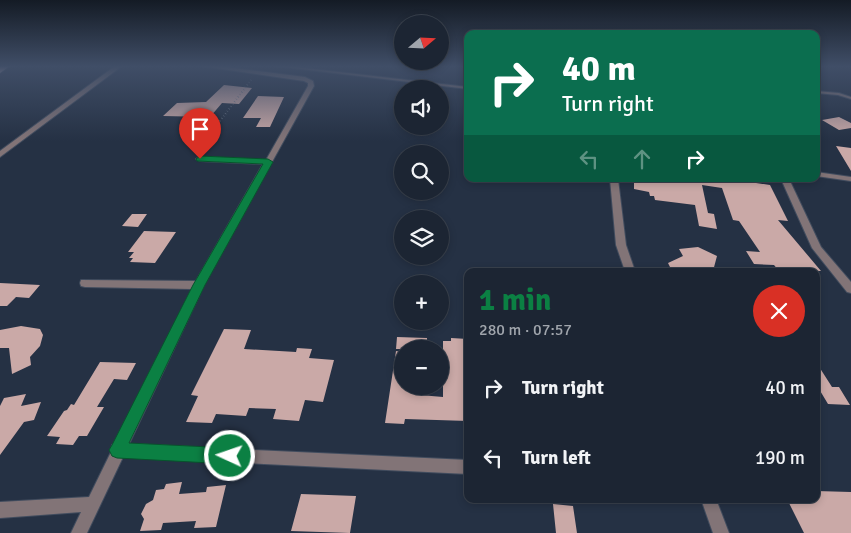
<!DOCTYPE html>
<html lang="en">
<head>
<meta charset="utf-8">
<style>
  :root { --surface:#1c2533; --page:#252d3b; --text:#f1f3f6; --muted:#a0a5ac; --line:#3a424e; --accent:#0b8043 }
  body { margin:0; font-family:Signika,sans-serif; background:var(--page); color:var(--text); height:100vh; display:flex; flex-direction:column; font-size:19px; white-space:nowrap }
  * { box-sizing:border-box; margin:0 }
  p { font-size:16px; color:var(--muted) }
  .icon { flex:none; width:28px; height:28px; fill:none; stroke:currentColor; stroke-width:2; stroke-linecap:round; stroke-linejoin:round }
  .map { position:relative; flex:1; overflow:hidden }
  .side { position:absolute; left:464px; top:268px; width:356px; height:235px; display:flex; flex-direction:column; background:var(--surface); border-radius:10px; box-shadow:0 2px 8px #0003,0 0 0 1px var(--line) }
  .side>* { flex:none }
  .hud { position:absolute; left:464px; top:30px; width:356px; height:152px; border-radius:10px; box-shadow:0 2px 8px #0003,0 0 0 1px var(--line); background:#0b6e4f; color:#fff; overflow:hidden }
  .needle { width:32px; rotate:71deg }
  .buttons { position:absolute; left:394px; top:15px; display:grid; gap:10px }
  .buttons a { display:grid; place-items:center; width:55px; height:55px; border-radius:50%; background:var(--surface); box-shadow:0 2px 8px #0003,0 0 0 1px var(--line); font-size:25px }
  .pin { position:absolute; display:grid; place-items:center; width:42px; height:42px; color:#fff; margin:-51px -21px; border-radius:50% 50% 50% 0; rotate:-45deg; box-shadow:0 0 5px #0007 }
  .pin .icon { rotate:45deg }
  .me { position:absolute; width:55px; margin:-28px; rotate:273deg; stroke-linejoin:round; filter:drop-shadow(0 0 4px #0008) }
  .turn { display:flex; align-items:center; gap:18px; height:105px; padding:0 15px; font-size:22px }
  .turn .icon { width:65px; height:65px; stroke-width:2.5 }
  .turn b { display:block; font-size:35px; line-height:42px }
  .lanes { display:flex; align-items:center; height:48px; padding:0 15px; background:#0003; justify-content:center; gap:25px; direction:ltr }
  .lanes .off { opacity:.35 }
  .round { display:grid; place-items:center; flex:none; width:52px; height:52px; border-radius:26px; background:var(--page) }
  .summary { display:flex; align-items:center; justify-content:space-between; height:85px; padding:0 15px }
  h1 { font-size:30px; font-weight:700; line-height:38px; color:var(--accent) }
  ul { padding:0; list-style:none }
  li { display:flex; align-items:center; gap:15px; height:70px; padding:0 15px }
  li div { flex:1 }
  li b { display:block; font-size:19px }
  li em { font-style:normal }
  .map>svg:first-child { display:block }
  .building { fill:#caa9a7 }
  .lines { fill:none; stroke-linecap:round; stroke-linejoin:round }
  .lane-casing { stroke:#414c5e; stroke-width:2 }
  .street-casing { stroke:#414c5e; stroke-width:2 }
  .highway-casing { stroke:#414c5e; stroke-width:2 }
  .path { stroke:#707a8a; stroke-width:2; stroke-dasharray:0.5 2.5; stroke-linecap:butt }
  .lane { fill:#827477; fill-rule:evenodd }
  .street { fill:#827477; fill-rule:evenodd }
  .highway { fill:#f3d3da; fill-rule:evenodd }
  .route { fill:#0b8043; stroke:#07532c }
</style>
</head>
<body>
<div class="map">
<svg width="851" height="533" viewBox="0 0 851 533">
  <rect width="100%" height="100%" fill="#253144"/>
  <path class="building" d="M224,85L252,88L239,104L222,103L210,117L163,116L177,103L206,102Z
    M258,96L284,97L270,127H256L261,118H243Z
    M839,117L851,123V128L839,130L822,120Z
    M836,146L851,148V171Z
    M634,179H755L756,183L770,185L788,221L778,220L821,271H779L774,265L754,264L746,251L760,252L739,221L733,220L722,188L702,185L708,213L714,214L717,229L699,226L695,205L655,200L654,196H650L649,192L634,189Z
    M132,214H147L138,227L122,226Z
    M144,231L176,232L155,263L130,262L133,258H129L134,252H128Z
    M698,247L717,256L713,271H672L668,263L683,256L679,249Z
    M0,283L40,285L29,298L16,297L7,306H0Z
    M21,326L40,329L43,335L40,346L30,357L31,365L12,374L9,348H0V330Z
    M224,329L251,330L244,349L296,352L297,348L312,349L309,358L334,360L323,402L305,400L299,421L273,419L276,409L249,408L246,416L216,414L212,423L186,422L198,396L191,395Z
    M397,337L427,338V349H396Z
    M451,338L468,339V421L405,419L404,424L385,423L396,351L402,352V386H421L420,395L443,397V341H451Z
    M100,362L136,363L127,380L114,379L97,407H104L87,436H79L73,445L56,444L60,437L47,436L64,411L67,410L71,404L74,405Z
    M816,362L832,387H839L850,405L828,404L816,384Z
    M26,394L21,406L41,402L34,420L24,422L0,455V406L4,398Z
    M182,482L179,494L206,492L207,487L226,485L216,527L194,528L196,521L163,523L161,530L140,531L144,519L141,514L146,504L153,500L156,490L164,489L166,484Z
    M816,491L851,492V533H804L787,499H816Z
    M301,494L356,496L350,533L291,531Z
    M553,504L573,506L577,533H556Z"/>
  <g class="lines">
    <g class="lane-casing">
      <path id="lane" d="M275,66H288L468,87V89Z
        M816,91L839,93L851,97V99L838,95L816,93Z"/>
    </g>
    <g class="street-casing">
      <path id="street" d="M115,66H122L0,157V151Z
        M201,66H218L305,77L313,81L314,86L204,285L129,444L468,460V474L123,457L87,533H71L81,512L0,518V502L89,497L111,452L112,445L115,444L192,289L85,287L81,286L80,283L81,280L196,281L263,164L200,161L196,159L200,157L266,160L308,86V83L304,81Z
        M816,172L851,177V181L816,176Z
        M610,179H618L626,245L635,271H625L616,245Z
        M781,179H789L821,247L851,282V293L847,292L812,248Z
        M701,499H716L729,533H713Z"/>
    </g>
    <g class="highway-casing">
      <path id="highway" d="M0,66H10L0,73Z"/>
    </g>
    <path class="path" d="M220,121L251,80"/>
    <use href="#lane" class="lane"/>
    <use href="#street" class="street"/>
    <use href="#highway" class="highway"/>
  </g>
  <linearGradient id="sky" x2="0" y2="1"><stop stop-color="#141b25"/><stop offset="0.47" stop-color="#404e67"/><stop offset="1" stop-color="#404e67" stop-opacity="0"/></linearGradient>
  <rect width="851" height="141" fill="url(#sky)"/>
  <path class="route" d="M200,156L268,159L273,162L205,285L129,443L230,448L235,450L238,456L235,461L230,464L117,458L112,456L109,450L112,445L193,285L263,164L197,161L196,159Z"/>
</svg>
<div class="buttons">
<a><svg class="needle" viewBox="-14 -14 28 28"><path d="M0-13l5 13h-10z" fill="#e53935"/><path d="M0 13l5-13h-10z" fill="#a0a5ac"/></svg></a>
<a><svg class="icon" aria-label="sound" viewBox="0 0 24 24"><path d="M4 9h4l5-4v14l-5-4H4zM17 9q2 3 0 6"/></svg></a>
<a><svg class="icon" aria-label="search" viewBox="0 0 24 24"><circle cx="10" cy="10" r="6"/><path d="M15 15l6 6"/></svg></a>
<a><svg class="icon" aria-label="layers" viewBox="0 0 24 24"><path d="M12 4l9 5-9 5-9-5zM3 14l9 5 9-5"/></svg></a>
<a>+</a>
<a>−</a>
</div>
<div class="pin" style="left:200px;top:159px;background:#d93025"><svg class="icon" aria-label="arrive" viewBox="0 0 24 24"><path d="M6 21V4h12l-3 4 3 4H6"/></svg></div>
<svg class="me" style="left:230px;top:456px" viewBox="-20 -20 40 40"><circle r="17" fill="#0b8043" stroke="#fff" stroke-width="3"/><path d="M0-11L8 9 0 5-8 9z" fill="#fff"/></svg>
<div class="hud">
<div class="turn"><svg class="icon" aria-label="right" viewBox="0 0 24 24"><path d="M7 20v-9h11M14 6l5 5-5 5"/></svg><div><b>40 m</b>Turn right</div></div>
<div class="lanes"><svg class="icon off" aria-label="left" viewBox="0 0 24 24"><path d="M17 20v-9H6M10 6l-5 5 5 5"/></svg><svg class="icon off" aria-label="ahead" viewBox="0 0 24 24"><path d="M12 20V5M6 11l6-6 6 6"/></svg><svg class="icon" aria-label="right" viewBox="0 0 24 24"><path d="M7 20v-9h11M14 6l5 5-5 5"/></svg></div>
</div>
<section class="side">
<div class="summary"><div><h1>1 min</h1><p>280 m · 07:57</p></div><a class="round" style="background:#d93025;color:#fff"><svg class="icon" aria-label="close" viewBox="0 0 24 24"><path d="M6 6l12 12M18 6L6 18"/></svg></a></div>
<ul>
<li><svg class="icon" aria-label="right" viewBox="0 0 24 24"><path d="M7 20v-9h11M14 6l5 5-5 5"/></svg><div><b>Turn right</b></div><em>40 m</em></li>
<li><svg class="icon" aria-label="left" viewBox="0 0 24 24"><path d="M17 20v-9H6M10 6l-5 5 5 5"/></svg><div><b>Turn left</b></div><em>190 m</em></li>
</ul>
</section>
</div>
</body>
</html>
